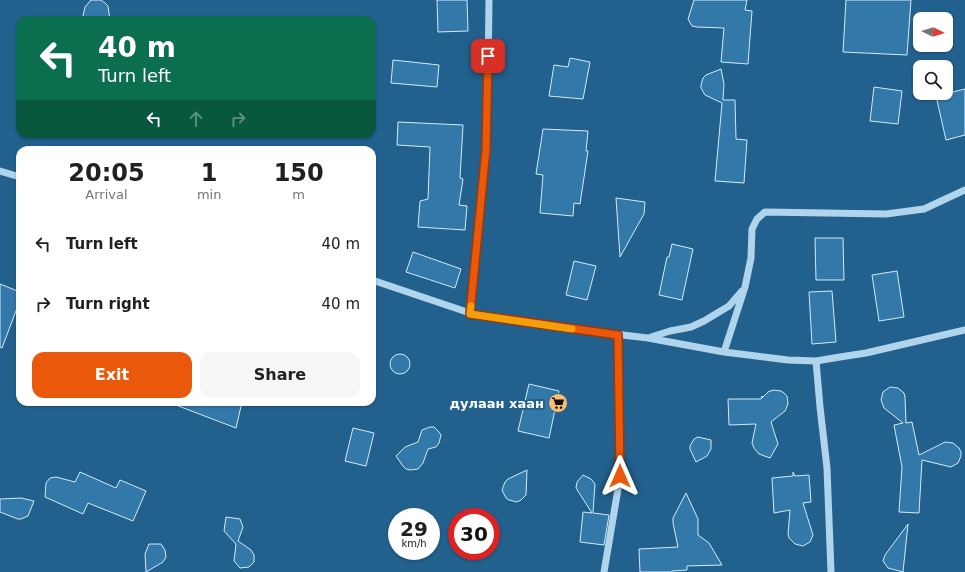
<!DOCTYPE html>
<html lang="en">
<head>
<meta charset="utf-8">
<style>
  :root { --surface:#fff; --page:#f6f6f6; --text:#202124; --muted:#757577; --accent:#ea580c }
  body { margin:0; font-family:"DejaVu Sans",sans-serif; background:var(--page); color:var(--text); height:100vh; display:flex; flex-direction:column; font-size:15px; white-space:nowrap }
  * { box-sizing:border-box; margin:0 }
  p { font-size:13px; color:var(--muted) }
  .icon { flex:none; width:22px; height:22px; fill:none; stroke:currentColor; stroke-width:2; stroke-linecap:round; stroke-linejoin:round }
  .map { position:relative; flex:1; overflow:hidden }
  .sheet { position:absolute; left:16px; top:146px; width:360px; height:260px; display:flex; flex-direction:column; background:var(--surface); border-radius:12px; box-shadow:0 1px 3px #0004 }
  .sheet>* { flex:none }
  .banner { position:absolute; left:16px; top:16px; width:360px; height:122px; border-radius:12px; box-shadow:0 1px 3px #0004; background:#0b6e4f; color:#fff; overflow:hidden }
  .needle { width:26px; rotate:95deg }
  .tools { position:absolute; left:913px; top:12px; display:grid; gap:8px }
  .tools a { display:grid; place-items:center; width:40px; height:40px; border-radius:8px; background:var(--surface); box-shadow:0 1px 3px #0004; font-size:20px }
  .speed { position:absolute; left:388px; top:508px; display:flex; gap:8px; font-size:20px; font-weight:700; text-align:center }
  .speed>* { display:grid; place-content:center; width:52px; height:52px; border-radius:50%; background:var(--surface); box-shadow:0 1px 3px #0004; line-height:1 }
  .speed small { font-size:10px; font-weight:400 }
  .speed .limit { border:6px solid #d22; background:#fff; color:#111 }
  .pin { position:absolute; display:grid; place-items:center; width:34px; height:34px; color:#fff; margin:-17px; border-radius:8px; box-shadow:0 2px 6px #0006 }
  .me { position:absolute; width:44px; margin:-22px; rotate:0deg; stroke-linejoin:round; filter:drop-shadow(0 0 3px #0008) }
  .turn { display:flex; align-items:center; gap:14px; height:84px; padding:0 16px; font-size:18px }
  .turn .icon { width:52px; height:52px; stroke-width:2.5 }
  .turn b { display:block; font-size:28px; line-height:34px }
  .lanes { display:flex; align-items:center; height:38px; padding:0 16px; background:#0003; justify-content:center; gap:20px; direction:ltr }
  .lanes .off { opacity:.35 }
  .eta { display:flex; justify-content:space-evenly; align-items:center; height:68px; text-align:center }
  .eta b { font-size:24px; font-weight:800; line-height:28px }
  .primary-button { display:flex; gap:8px; margin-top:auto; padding:8px 16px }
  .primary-button a { flex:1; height:46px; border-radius:12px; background:var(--accent); color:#fff; font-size:16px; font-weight:800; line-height:46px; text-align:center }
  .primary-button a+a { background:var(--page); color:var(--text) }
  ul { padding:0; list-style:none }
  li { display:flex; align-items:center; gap:12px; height:60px; padding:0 16px }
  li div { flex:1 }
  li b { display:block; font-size:15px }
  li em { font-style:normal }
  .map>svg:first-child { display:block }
  .building { fill:#3279aa; stroke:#d5eaf9 }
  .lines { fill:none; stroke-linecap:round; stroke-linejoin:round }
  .minor { stroke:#b0d4ec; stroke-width:7 }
  .route-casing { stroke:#983908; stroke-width:10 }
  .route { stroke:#ea580c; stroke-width:7 }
  .slow { stroke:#f59e0b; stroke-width:7 }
  .labels { text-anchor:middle; stroke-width:4; stroke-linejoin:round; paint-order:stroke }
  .poi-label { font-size:13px; font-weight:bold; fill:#fff; stroke:#22608d; text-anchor:end }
</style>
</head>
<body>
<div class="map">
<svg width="965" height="572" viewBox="0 0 965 572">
  <rect width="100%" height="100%" fill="#22608d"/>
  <path class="building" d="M91,0H101L105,3L108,6L110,20H82L85,7Z
    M437,0H467L468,31L438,32Z
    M694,0H747L745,10L752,11L748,64L721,62L724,28L697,27L692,26L688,19Z
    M846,0H911L907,55L843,52Z
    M570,58L590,62L583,99L549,96L554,65L568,67Z
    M393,60L439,65L437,87L391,83Z
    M721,69L724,84L723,100H735L736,139L747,140L744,183L715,181L722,103L705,95L701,88V85L703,78L706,75Z
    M874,87L902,91L898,124L870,121Z
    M965,89V135L946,140L936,96Z
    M398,122L463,125L460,178L463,179L459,205L467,206L465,230L418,227L420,201L428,199L430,147L397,145Z
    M543,129L588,131L586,151H588L580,204L574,203L573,216L540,213L543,175L536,174Z
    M616,198L645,202L644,214L620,257Z
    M815,238H843L844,280H816Z
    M672,244L693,249L682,300L659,295L667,257H669Z
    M413,252L461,269L455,288L406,272Z
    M574,261L596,266L587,300L566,295Z
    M897,271L904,317L879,321L872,275Z
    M0,284L20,292V300L2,348L0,347Z
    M832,291L836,342L812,344L809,292Z
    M390 364a10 10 0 1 1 20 0a10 10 0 1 1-20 0Z
    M529,384L559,391L549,438L518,431Z
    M890,387L898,388L904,393L905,397L906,423L912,422L919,455L945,442L953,443L959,448L961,452V456L958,463L951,467L922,460L919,513L899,512L902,467L894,425L903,423L884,408L881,400L883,392Z
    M773,390L781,391L784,393L787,396L788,404L785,411L771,422L778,444L770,458L759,454L754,448L752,443L756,424L729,425L728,399H761L762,396V398L768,392Z
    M173,402H242L236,428L173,404Z
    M430,427H434L439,432L441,435L439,443L436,447L428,449L423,463L418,469L410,470L406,469L403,466L396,456L405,447L418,442L422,430Z
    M353,428L374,433L366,466L345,461Z
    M698,437L711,440V449L707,456L696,462L690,449V446L694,439Z
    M527,470L526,495L521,500L517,502L509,500L506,498L502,490L505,482L508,479Z
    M80,472L116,488L120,480L146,491L133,521L88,503L83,514L45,497L46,483L50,478L56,477L75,482Z
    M793,472L795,476L809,475L811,502L803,503L813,535L810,542L803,546L795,544L789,538L788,534L790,510L774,513L772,478L793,476Z
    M583,475L591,479L595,484L593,513L609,515L604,545L580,542L583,512L592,513L576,488L577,482Z
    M686,493L698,519V535L709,543L722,565L687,566V570L672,571V572H640L639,549L678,547L673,523V518Z
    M21,498L34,501L28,516L21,519H18L0,512V499Z
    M226,517L240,519L243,527L238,541L251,550L254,555V562L249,567L240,568L234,561L236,544L224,531Z
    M908,524L903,572L888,568L883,561L885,555Z
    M149,544H161L165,550L166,557L163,562L146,572L145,554Z"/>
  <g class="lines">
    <path class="minor" d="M0,171L20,177
      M372,280L470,313L580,330L648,338L724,352L788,360L816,361L840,357L866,353L965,330
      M470,313L487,149L489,0
      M651,337L670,331L691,327L704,321L729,306L742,291
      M724,352L745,287L751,258L752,229L757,219L765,212L886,214L924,209L965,190
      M816,361L820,407L827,468L831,572
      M604,572L620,477L618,335"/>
  </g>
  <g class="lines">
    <g class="route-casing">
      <path id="route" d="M488,56L486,149L470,314L618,335L620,476"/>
    </g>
    <use href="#route" class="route"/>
    <path class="slow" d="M471,306L470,314L572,329"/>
  </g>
  <defs>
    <g id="supermarket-disc" transform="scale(1)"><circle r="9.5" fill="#f8be72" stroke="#22608d"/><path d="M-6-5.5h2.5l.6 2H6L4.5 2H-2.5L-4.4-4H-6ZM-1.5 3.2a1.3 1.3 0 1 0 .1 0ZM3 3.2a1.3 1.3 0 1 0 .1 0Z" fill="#111"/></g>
  </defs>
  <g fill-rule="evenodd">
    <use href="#supermarket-disc" x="558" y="403"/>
  </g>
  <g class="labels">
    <g class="poi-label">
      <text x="544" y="408">дулаан хаан</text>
    </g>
  </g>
</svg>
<div class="tools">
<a><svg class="needle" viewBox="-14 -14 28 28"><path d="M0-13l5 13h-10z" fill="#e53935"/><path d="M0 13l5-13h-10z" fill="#757577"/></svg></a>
<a><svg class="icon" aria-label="search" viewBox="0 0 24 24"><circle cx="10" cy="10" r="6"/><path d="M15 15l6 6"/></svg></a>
</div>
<div class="speed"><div>29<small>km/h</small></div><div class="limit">30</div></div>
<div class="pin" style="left:488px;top:56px;background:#d93025"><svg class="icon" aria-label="arrive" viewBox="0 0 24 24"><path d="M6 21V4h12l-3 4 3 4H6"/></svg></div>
<svg class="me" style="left:620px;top:476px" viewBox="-20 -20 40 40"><path d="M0-17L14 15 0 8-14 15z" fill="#ea580c" stroke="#fff" stroke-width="4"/></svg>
<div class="banner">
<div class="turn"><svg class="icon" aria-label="left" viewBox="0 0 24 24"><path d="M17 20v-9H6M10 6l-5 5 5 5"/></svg><div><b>40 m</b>Turn left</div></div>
<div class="lanes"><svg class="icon" aria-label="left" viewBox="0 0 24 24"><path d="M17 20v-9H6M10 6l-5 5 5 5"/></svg><svg class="icon off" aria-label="ahead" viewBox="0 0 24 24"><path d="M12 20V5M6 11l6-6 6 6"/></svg><svg class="icon off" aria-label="right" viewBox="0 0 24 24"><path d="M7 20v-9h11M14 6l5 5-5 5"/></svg></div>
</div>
<section class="sheet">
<div class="eta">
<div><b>20:05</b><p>Arrival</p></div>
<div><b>1</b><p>min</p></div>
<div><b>150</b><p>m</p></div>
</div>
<ul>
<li><svg class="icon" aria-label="left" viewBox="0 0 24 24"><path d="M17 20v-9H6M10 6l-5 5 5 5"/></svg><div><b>Turn left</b></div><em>40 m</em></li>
<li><svg class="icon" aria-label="right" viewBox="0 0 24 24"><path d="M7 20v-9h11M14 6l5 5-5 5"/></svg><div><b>Turn right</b></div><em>40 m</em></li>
</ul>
<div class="primary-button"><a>Exit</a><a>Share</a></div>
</section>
</div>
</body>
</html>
